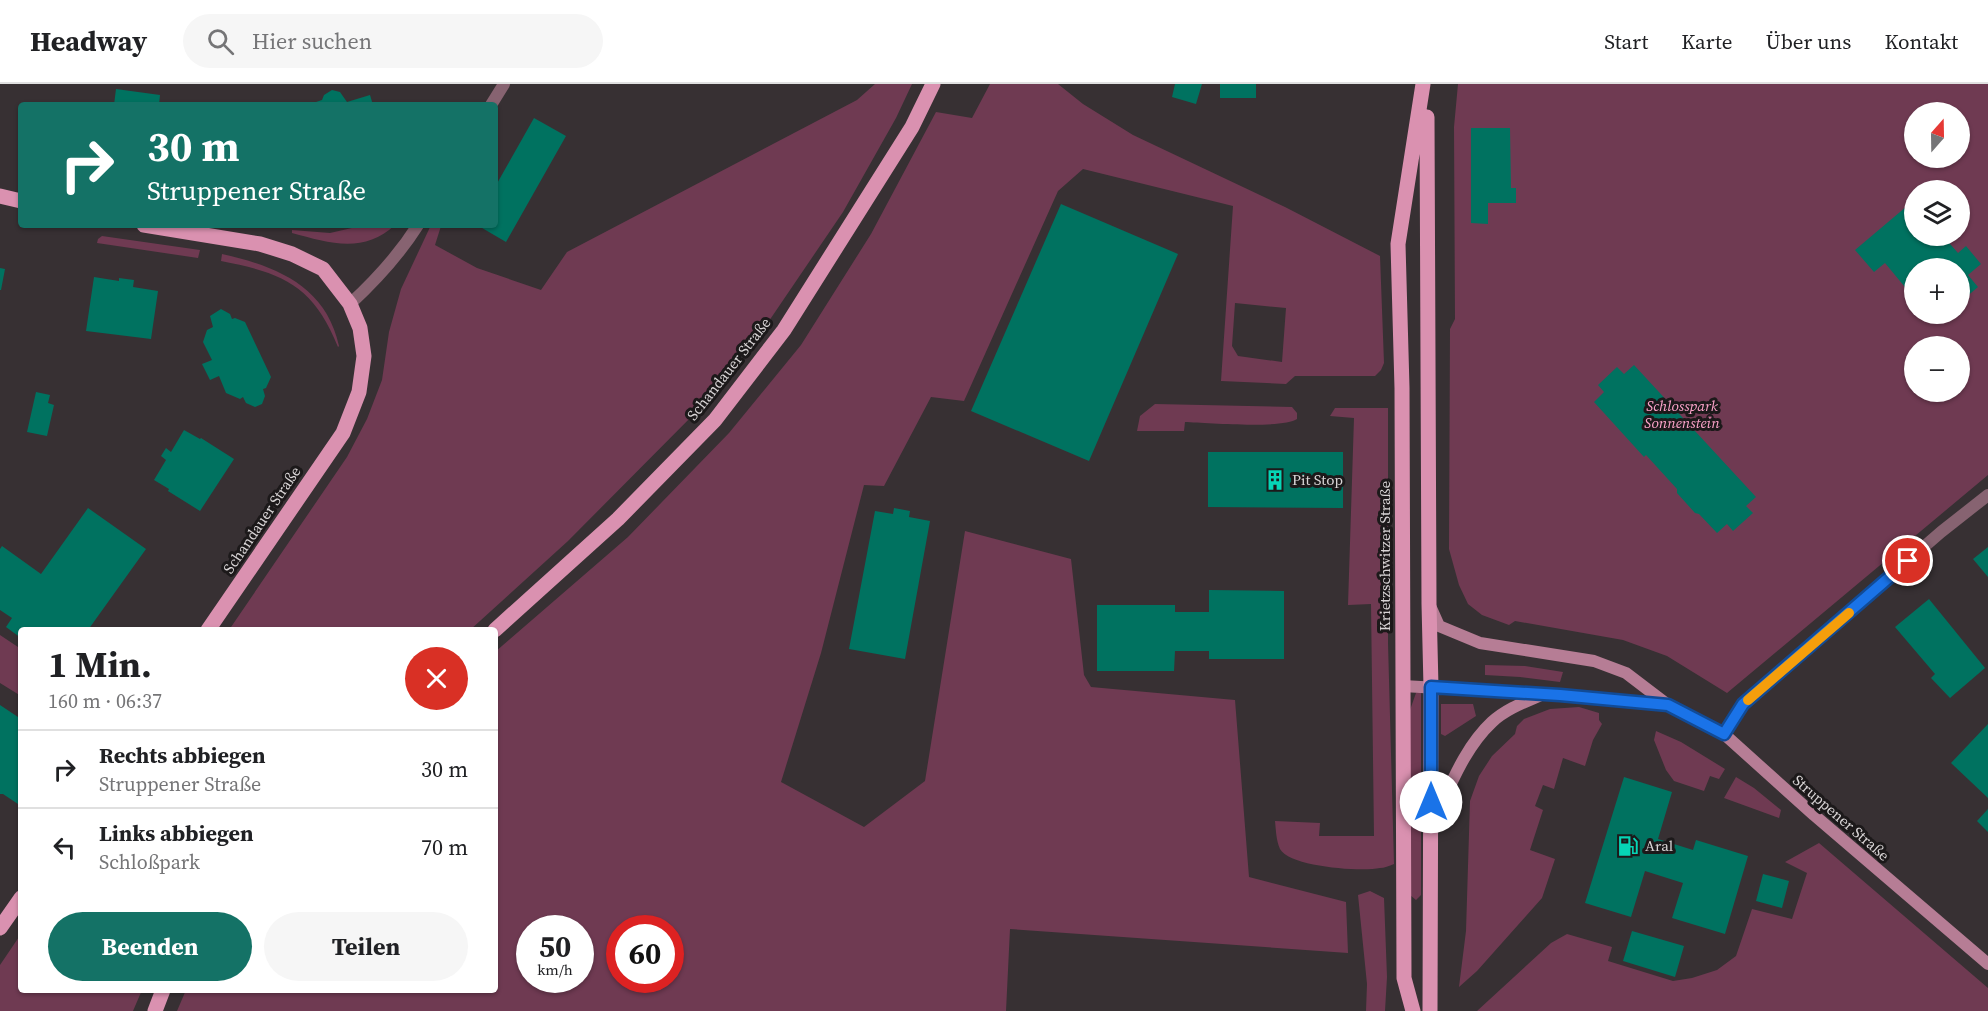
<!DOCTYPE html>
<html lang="de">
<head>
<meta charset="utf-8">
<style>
  :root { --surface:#fff; --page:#f6f6f6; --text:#202124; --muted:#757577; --line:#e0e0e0; --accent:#147266 }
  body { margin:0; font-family:"Source Serif 4",serif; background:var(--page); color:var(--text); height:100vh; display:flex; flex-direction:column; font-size:22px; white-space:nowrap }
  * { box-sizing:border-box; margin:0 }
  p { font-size:20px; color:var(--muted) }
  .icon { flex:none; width:33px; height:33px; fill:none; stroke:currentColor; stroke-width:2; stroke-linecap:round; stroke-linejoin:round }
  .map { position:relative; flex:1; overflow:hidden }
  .details { position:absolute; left:18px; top:543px; width:480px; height:366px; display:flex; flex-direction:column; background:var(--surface); border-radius:6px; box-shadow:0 2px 4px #0004 }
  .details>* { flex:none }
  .banner { position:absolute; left:18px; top:18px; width:480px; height:126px; border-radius:6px; box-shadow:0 2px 4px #0004; background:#147266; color:#fff; overflow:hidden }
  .needle { width:39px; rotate:20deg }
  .tools { position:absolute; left:1904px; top:18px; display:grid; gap:12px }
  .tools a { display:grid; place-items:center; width:66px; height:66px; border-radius:50%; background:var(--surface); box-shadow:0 2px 4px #0004; font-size:30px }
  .speed { position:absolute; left:516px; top:831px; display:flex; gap:12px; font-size:30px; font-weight:700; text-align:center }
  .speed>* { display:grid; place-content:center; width:78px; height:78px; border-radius:50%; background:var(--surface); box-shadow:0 2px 4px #0004; line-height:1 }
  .speed small { font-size:15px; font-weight:400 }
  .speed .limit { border:9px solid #d22; background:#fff; color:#111 }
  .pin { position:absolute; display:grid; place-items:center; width:51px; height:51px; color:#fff; margin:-26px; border:3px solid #fff; border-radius:50%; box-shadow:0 2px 6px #0007 }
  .me { position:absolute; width:66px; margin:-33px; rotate:0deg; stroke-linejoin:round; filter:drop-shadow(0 0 4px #0008) }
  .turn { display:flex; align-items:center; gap:21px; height:126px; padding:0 30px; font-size:27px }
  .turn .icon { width:78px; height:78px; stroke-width:2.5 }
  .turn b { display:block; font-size:42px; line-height:51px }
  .round { display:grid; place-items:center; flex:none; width:63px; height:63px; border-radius:32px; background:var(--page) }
  .overview { display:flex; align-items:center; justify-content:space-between; height:102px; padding:0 30px }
  h1 { font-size:36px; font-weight:700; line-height:45px }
  .action { display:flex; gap:12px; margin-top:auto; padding:12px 30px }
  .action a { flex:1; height:69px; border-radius:36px; background:var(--accent); color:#fff; font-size:24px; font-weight:700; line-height:69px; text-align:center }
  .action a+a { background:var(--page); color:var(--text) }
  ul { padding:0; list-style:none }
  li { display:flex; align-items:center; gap:18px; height:78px; padding:0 30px; border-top:2px solid var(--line) }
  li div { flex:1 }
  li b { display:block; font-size:22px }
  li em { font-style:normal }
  header { display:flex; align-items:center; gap:36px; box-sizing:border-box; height:84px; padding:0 30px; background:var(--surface); border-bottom:2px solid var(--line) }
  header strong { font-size:28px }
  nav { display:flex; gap:33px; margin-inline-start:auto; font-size:21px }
  .search { width:420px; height:54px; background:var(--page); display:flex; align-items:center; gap:15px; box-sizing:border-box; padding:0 21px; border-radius:33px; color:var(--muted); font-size:22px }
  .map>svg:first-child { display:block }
  .green { fill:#6f3a52; fill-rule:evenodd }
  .building { fill:#007260 }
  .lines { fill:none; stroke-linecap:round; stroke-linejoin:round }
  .street { stroke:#876371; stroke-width:12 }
  .secondary { stroke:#b67d95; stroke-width:12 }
  .primary { stroke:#da91b0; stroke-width:15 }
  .route-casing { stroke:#114b97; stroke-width:15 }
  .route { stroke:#1a73e8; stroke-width:10 }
  .slow { stroke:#f59e0b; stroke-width:10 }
  .labels { text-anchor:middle; stroke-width:6; stroke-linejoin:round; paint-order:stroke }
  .street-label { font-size:15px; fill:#d9d5d6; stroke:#1c191a }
  .park-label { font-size:15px; font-style:italic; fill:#fea4cb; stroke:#1c191a }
  .poi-label { font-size:15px; fill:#d9d5d6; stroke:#1c191a; text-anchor:start }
</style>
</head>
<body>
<header>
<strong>Headway</strong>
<div class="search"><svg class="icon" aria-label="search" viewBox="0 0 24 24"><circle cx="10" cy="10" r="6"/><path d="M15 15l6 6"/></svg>Hier suchen</div>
<nav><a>Start</a><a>Karte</a><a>Über uns</a><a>Kontakt</a></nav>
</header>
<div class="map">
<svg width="1988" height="927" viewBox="0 0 1988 927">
  <rect width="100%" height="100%" fill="#373033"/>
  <path class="green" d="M875,0H912L896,34L843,128L771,234L702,322L568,457L470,546H229L347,373L367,335L382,296L389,248L401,205L431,141L441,142L435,161L477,184L541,206L567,168L857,16Z
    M990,0H1058L1083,20L1133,51L1285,123L1380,172L1384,279L1381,286L1375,292H1295L1286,300L1221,297L1233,122L1083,85L1058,107L964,317L931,313L884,402L864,401L821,569L781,698L864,743L925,697L965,447L1071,475L1084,591L1091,603L1235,616L1249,793L1346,818L1348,869L1010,845L1006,927H177L186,906H495V568L628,453L729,349L801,261L871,150L936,28L972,34ZM1235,219L1286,224L1282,278L1238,272L1232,262ZM530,844H580V896H530ZM620,844H670V896H620Z
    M1458,0H1988V391L1727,609L1667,572L1623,556L1515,537L1509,541L1482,531L1468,520L1459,501L1449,465L1450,245L1455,235L1454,43ZM1914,28H1959V74H1914ZM1914,106H1959V152H1914ZM1914,184H1959V230H1914ZM1914,262H1959V308H1914Z
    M365,141H395C364,170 329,159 292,149V146L330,149Z
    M102,152L200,166L198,174L97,159L98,155Z
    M222,170C276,182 326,202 339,262L338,263C313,201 283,189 221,177Z
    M1155,320L1292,323L1297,329V335C1283,345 1206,339 1185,338L1184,347H1137L1140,332Z
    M1335,324H1388V559L1394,780C1389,782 1384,784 1380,784C1361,788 1290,783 1280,765C1276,756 1276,746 1275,737L1320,739L1319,752H1374L1371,520L1348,521L1354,334L1330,332Z
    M0,551L21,565V612L0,599Z
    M1485,581L1525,582L1563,588L1560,598L1520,593L1485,591Z
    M1421,608V811L1416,816L1410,811V626L1416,609Z
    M1441,620H1473L1476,632L1445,652L1441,650Z
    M1579,623L1599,629V636L1602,640L1593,656L1585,682L1563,674L1554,705L1543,701L1535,722L1543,726L1530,766L1555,775L1542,814L1477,887L1459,903L1466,847L1470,717L1479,692L1492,672L1515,650L1517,642L1524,635L1550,625Z
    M1656,647L1681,658L1725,685L1719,695L1710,692L1704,707L1674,697L1666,686L1654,656Z
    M1736,693L1754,704L1781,726L1779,734L1724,714Z
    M1819,759L1988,904V927H1477L1551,859L1567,850L1612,863L1608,877L1673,897L1692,894L1717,886L1736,872L1752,825L1792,835L1807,789L1785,778Z
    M1370,807L1384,814L1387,893L1385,927H1366L1367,900L1358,811Z
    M21,850V906H142L133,927H0V881Z"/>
  <path class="building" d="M1175,0H1202L1196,20L1172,13Z
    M1220,0H1256V14H1220Z
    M116,5L160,11L159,21H114Z
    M332,6L340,8L347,18L370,11L373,21H307L322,16L324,11Z
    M534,34L566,52L506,158L477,141H495V103Z
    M1471,44H1510L1511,104H1516V119H1488V140L1471,139Z
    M1913,117L1914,152H1943L1958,169L1966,162L1981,180L1968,191L1978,203L1959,219V184H1914V214L1885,179L1874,188L1855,166Z
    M1061,120L1178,170L1089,377L971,327Z
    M0,184L5,185L1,206H0Z
    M94,193L119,197V194L134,196L133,203L158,207L151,255L86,247Z
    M221,225L230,230L232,235L235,234L245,238L271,293L266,304L263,305L265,312L262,320L255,323L246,319L243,313L240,315L226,309L219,292L210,296L202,280L212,276L203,258L207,246L213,243L210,232Z
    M1928,230H1946L1935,239Z
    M1634,281L1756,413L1746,422L1753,429L1733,447L1727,440L1717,449L1699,430L1695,429L1677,409V405L1646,371L1644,373L1594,318L1604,308L1598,301L1617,283L1624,290Z
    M36,308L50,311L48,319L54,321L47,352L27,348Z
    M184,346L200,355L201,354L234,375L200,427L168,407L169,405L154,396L166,376L161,372L166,364L171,368Z
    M1208,368H1343V424L1208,423Z
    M88,424L146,465L88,546H21V554L6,543L12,534L0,526V465L2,462L41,490Z
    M894,424L910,427L909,433L930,437L905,575L849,565L875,427L893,430Z
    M1988,463V493L1973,475Z
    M1209,506L1284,507V575H1209V567H1175L1174,587H1097V521H1175V528H1209Z
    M1929,515L1985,584L1950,614L1931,594L1935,590L1895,543Z
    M0,621L21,635V722L3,710H0Z
    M1988,640V714L1951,679Z
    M1624,693L1672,708L1658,755L1693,766L1696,756L1748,772L1725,850L1672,834L1683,799L1645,787L1631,833L1585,819Z
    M1988,725V748L1977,737Z
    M1763,790L1789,797L1782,824L1756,817Z
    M1632,847L1684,862L1675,893L1623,877Z"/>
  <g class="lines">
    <path class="street" d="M491,21L504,0
      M350,220C376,196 399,171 418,141
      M1724,650L1743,620L1941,448L1988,411"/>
    <path class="secondary" d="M1431,524L1439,542L1480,559L1594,577L1626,589L1668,621L1724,650L1814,731L1988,880
      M1403,602L1543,610L1668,621
      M1432,740C1449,706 1463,665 1492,638C1506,625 1525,618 1541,611"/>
    <path class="primary" d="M1427,33L1429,520L1431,603L1430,927
      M0,112L21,117
      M144,141L260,160L292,170L323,185L350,220L360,244L364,272L359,308L343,349L208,546
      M495,546L618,435L715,336L784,246L912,43L933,0
      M0,844L21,814
      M155,927L163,906
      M1413,927L1404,894L1402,304L1398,160L1423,0"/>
  </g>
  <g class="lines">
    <g class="route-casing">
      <path id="route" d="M1431,718V603L1560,611L1668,621L1724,650L1743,620L1908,477"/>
    </g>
    <use href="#route" class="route"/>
    <path class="slow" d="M1748,616L1849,529"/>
  </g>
  <defs>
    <g id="building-bare" transform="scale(1.62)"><path d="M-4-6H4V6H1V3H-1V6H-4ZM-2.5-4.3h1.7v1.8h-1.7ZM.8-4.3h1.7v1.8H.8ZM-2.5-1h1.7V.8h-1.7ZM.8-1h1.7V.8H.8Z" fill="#06d5b6" stroke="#1c191a" stroke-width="2.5" paint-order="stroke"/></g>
    <g id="fuel-bare" transform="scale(1.62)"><path d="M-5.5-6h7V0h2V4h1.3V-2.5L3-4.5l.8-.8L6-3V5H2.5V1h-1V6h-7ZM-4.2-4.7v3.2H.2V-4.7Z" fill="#06d5b6" stroke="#1c191a" stroke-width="2.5" paint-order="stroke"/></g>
  </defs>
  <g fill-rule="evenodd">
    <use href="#building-bare" x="1275" y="396"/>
    <use href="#fuel-bare" x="1628" y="762"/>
  </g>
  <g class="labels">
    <g class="street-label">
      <text transform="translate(729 285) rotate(-52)" y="5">Schandauer Straße</text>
      <text transform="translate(262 436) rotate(-56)" y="5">Schandauer Straße</text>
      <text transform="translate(1385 472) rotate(-90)" y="5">Krietzschwitzer Straße</text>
      <text transform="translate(1841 734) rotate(41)" y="5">Struppener Straße</text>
    </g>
    <g class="park-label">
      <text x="1682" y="327">Schlosspark<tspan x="1682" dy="17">Sonnenstein</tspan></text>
    </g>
    <g class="poi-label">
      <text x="1292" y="401">Pit Stop</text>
      <text x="1645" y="767">Aral</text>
    </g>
  </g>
</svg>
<div class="tools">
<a><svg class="needle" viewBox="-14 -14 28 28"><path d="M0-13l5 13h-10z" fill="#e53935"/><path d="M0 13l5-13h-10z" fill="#757577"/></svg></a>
<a><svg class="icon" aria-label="layers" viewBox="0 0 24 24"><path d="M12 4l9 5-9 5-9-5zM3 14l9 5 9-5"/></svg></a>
<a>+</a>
<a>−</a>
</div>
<div class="speed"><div>50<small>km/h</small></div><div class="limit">60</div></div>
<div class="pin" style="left:1908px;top:477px;background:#d93025"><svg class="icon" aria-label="arrive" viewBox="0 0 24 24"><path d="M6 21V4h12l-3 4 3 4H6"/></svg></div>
<svg class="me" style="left:1431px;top:718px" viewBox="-20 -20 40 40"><circle r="19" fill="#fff"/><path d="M0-13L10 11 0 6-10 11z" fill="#1a73e8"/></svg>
<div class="banner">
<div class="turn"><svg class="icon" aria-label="right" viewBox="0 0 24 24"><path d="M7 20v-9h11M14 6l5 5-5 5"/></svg><div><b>30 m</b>Struppener Straße</div></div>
</div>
<section class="details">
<div class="overview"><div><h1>1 Min.</h1><p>160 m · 06:37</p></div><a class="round" style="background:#d93025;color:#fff"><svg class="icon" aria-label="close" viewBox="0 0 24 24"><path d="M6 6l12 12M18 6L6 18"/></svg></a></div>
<ul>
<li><svg class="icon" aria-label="right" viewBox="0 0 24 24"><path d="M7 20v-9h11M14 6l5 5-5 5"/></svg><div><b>Rechts abbiegen</b><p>Struppener Straße</p></div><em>30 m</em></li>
<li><svg class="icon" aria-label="left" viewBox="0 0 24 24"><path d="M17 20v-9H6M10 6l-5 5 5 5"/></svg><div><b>Links abbiegen</b><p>Schloßpark</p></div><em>70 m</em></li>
</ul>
<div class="action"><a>Beenden</a><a>Teilen</a></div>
</section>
</div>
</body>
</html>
